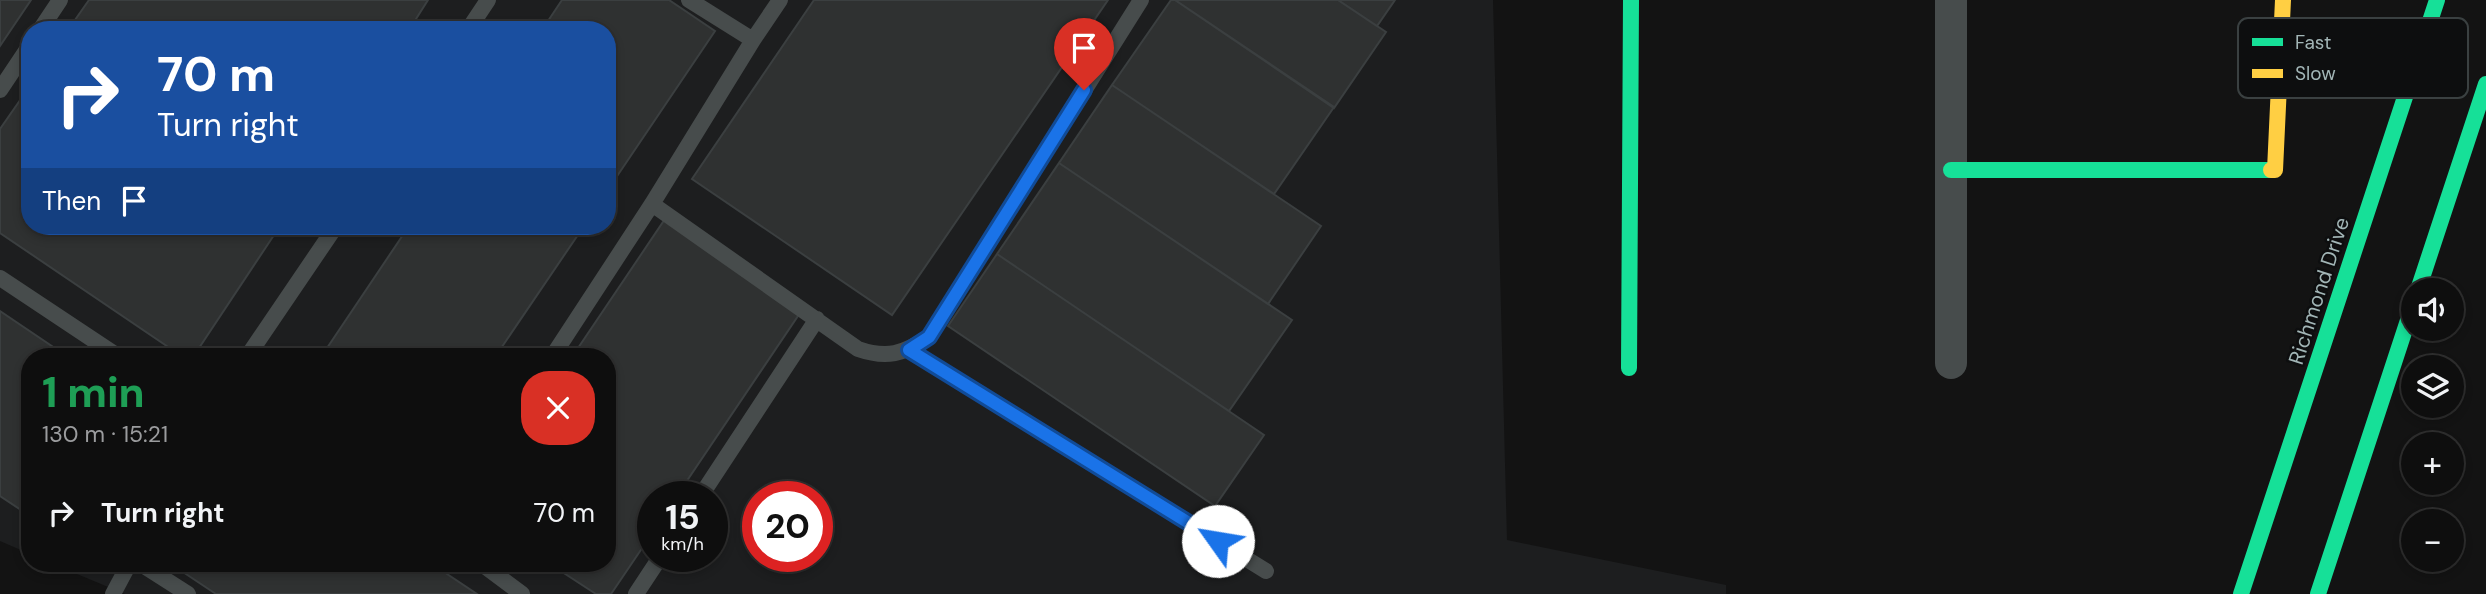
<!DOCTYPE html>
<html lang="en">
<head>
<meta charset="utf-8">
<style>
  :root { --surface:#0e0e0e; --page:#171717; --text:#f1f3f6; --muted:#9b9c9e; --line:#2e2e2e }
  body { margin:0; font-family:"DM Sans",sans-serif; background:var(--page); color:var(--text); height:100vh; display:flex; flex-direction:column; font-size:26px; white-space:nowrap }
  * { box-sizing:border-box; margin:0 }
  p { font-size:23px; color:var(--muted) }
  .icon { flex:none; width:38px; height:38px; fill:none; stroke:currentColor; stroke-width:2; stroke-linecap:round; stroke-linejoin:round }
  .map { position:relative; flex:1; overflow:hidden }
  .sheet { position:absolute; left:21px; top:348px; width:595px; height:224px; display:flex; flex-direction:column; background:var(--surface); border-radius:28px; box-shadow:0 4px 10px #0003,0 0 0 2px var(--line) }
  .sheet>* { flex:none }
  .top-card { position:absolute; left:21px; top:21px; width:595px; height:214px; border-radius:28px; box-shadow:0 4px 10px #0003,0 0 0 2px var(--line); background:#1a4fa0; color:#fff; overflow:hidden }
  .fabs { position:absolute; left:2401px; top:278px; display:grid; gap:14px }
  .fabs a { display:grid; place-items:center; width:63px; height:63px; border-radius:50%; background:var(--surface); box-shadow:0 4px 10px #0003,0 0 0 2px var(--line); font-size:35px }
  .speed { position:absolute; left:637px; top:481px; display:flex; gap:14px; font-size:35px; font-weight:700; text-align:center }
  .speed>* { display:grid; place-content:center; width:91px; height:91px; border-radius:50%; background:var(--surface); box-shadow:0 4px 10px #0003,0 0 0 2px var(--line); line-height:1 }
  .speed small { font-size:18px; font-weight:400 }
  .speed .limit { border:10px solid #d22; background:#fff; color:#111 }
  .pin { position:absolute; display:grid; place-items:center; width:60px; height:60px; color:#fff; margin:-72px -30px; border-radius:50% 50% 50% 0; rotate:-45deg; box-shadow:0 0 7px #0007 }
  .pin .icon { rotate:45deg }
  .me { position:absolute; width:77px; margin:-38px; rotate:302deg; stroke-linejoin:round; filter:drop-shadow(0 0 5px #0008) }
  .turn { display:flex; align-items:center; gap:24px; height:147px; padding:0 21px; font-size:32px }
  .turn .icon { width:91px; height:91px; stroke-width:2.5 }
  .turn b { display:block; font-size:49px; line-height:60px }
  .then { display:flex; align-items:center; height:66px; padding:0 21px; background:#0003; gap:14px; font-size:26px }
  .round { display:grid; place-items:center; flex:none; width:74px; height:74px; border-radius:28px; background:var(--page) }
  .head { display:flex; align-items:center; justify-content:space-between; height:119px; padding:0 21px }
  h1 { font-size:42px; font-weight:800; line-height:52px; color:#1e9e55 }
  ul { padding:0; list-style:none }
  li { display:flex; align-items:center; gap:21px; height:91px; padding:0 21px }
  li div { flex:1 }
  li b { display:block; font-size:26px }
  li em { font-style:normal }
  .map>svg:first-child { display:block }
  .built { fill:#1d1e1f; fill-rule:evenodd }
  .building { fill:#2f3131; stroke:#3b3f40; stroke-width:2 }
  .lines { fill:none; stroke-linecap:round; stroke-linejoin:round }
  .lane { stroke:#474c4c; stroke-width:16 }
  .street { stroke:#474c4c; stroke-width:32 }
  .fast { stroke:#16e098; stroke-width:16 }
  .slow { stroke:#ffcf43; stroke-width:16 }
  .route-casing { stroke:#114b97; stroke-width:18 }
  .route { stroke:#1a73e8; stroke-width:12 }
  .labels { text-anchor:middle; stroke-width:5; stroke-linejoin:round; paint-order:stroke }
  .street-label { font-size:21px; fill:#a2b5b6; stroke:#0d0e0f }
  .key { fill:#0d0e0f; stroke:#3a4041; stroke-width:2 }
  .key-label { font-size:19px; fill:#a2b5b6 }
</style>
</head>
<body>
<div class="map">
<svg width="2486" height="594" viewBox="0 0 2486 594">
  <rect width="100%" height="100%" fill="#131313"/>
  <path class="built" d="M0,0H1493L1507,540L1726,585V594H125L53,564H607V357H30V554L0,541ZM30,30H607V226H30ZM653,497H712V556H653ZM758,497H817V556H758Z"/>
  <path class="building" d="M0,0H31L0,46Z
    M89,0H428L409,30H68Z
    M562,0H669L715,31L607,191V30H542Z
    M814,0H1108L892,315L692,179Z
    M1171,0H1175L1334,107L1274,194L1112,85Z
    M1175,0H1338L1386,32L1334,108Z
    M1338,0H1395L1377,26Z
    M1112,85L1321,226L1268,304L1059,163Z
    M30,86V226H280L193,357H183L0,233V129Z
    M1059,163L1292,320L1229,411L997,254Z
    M665,219L802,310L676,497H653V532L611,594H596L550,564H607V357H572Z
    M409,226H584L495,357H321Z
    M997,254L1264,435L1215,506L948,326Z
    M0,311L68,357H30V516L0,496Z
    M171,564H432L477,594H216Z"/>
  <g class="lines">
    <path class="lane" d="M40,30L60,0
      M468,30L488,0
      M753,40L780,0
      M0,90L30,45
      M652,204L858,349C887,359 903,354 929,337L1141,0
      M0,278L119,357
      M909,350L1266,571
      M247,357L336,226
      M552,357L652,204L753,40L689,0
      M700,497L817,319
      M141,564L188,594
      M482,564L522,594
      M113,594L129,564
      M636,594L661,556"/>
    <path class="street" d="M1951,363V0"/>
    <path class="fast" d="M1951,170H2271
      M2418,290L2486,84
      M1629,368L1631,0
      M2241,594L2437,0
      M2318,594L2413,305"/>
    <path class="slow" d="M2271,170H2275L2283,0"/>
  </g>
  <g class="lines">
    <g class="route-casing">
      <path id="route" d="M1084,90L929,337L909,350L1218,541"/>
    </g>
    <use href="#route" class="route"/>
  </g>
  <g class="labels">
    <g class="street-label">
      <text transform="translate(2319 291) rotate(-72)" y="7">Richmond Drive</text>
    </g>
  </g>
  <rect x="2238" y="18" width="230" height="80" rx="10" class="key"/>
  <rect x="2252" y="38" width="31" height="8" fill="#16e098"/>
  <rect x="2252" y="69" width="31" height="9" fill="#ffcf43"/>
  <g class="key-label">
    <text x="2295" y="49">Fast</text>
    <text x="2295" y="80">Slow</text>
  </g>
</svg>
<div class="fabs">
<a><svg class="icon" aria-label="sound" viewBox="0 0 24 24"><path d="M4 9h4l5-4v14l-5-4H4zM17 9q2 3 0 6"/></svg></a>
<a><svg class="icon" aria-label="layers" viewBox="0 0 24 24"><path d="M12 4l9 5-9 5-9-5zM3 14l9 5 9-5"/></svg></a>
<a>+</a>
<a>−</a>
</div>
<div class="speed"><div>15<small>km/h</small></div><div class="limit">20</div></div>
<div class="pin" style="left:1084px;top:90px;background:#d93025"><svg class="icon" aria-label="arrive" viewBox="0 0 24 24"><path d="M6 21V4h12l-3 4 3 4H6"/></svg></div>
<svg class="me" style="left:1218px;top:541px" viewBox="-20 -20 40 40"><circle r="19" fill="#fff"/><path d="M0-13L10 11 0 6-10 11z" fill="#1a73e8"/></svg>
<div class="top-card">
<div class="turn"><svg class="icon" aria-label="right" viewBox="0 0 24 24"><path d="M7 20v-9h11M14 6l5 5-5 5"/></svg><div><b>70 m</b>Turn right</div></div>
<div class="then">Then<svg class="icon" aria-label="arrive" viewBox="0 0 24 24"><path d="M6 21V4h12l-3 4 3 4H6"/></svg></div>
</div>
<section class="sheet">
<div class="head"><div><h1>1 min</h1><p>130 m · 15:21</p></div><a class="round" style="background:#d93025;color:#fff"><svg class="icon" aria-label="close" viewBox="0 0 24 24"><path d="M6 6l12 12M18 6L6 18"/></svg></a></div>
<ul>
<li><svg class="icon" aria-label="right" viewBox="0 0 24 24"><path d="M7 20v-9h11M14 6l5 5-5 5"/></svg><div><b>Turn right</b></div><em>70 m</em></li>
</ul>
</section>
</div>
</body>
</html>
